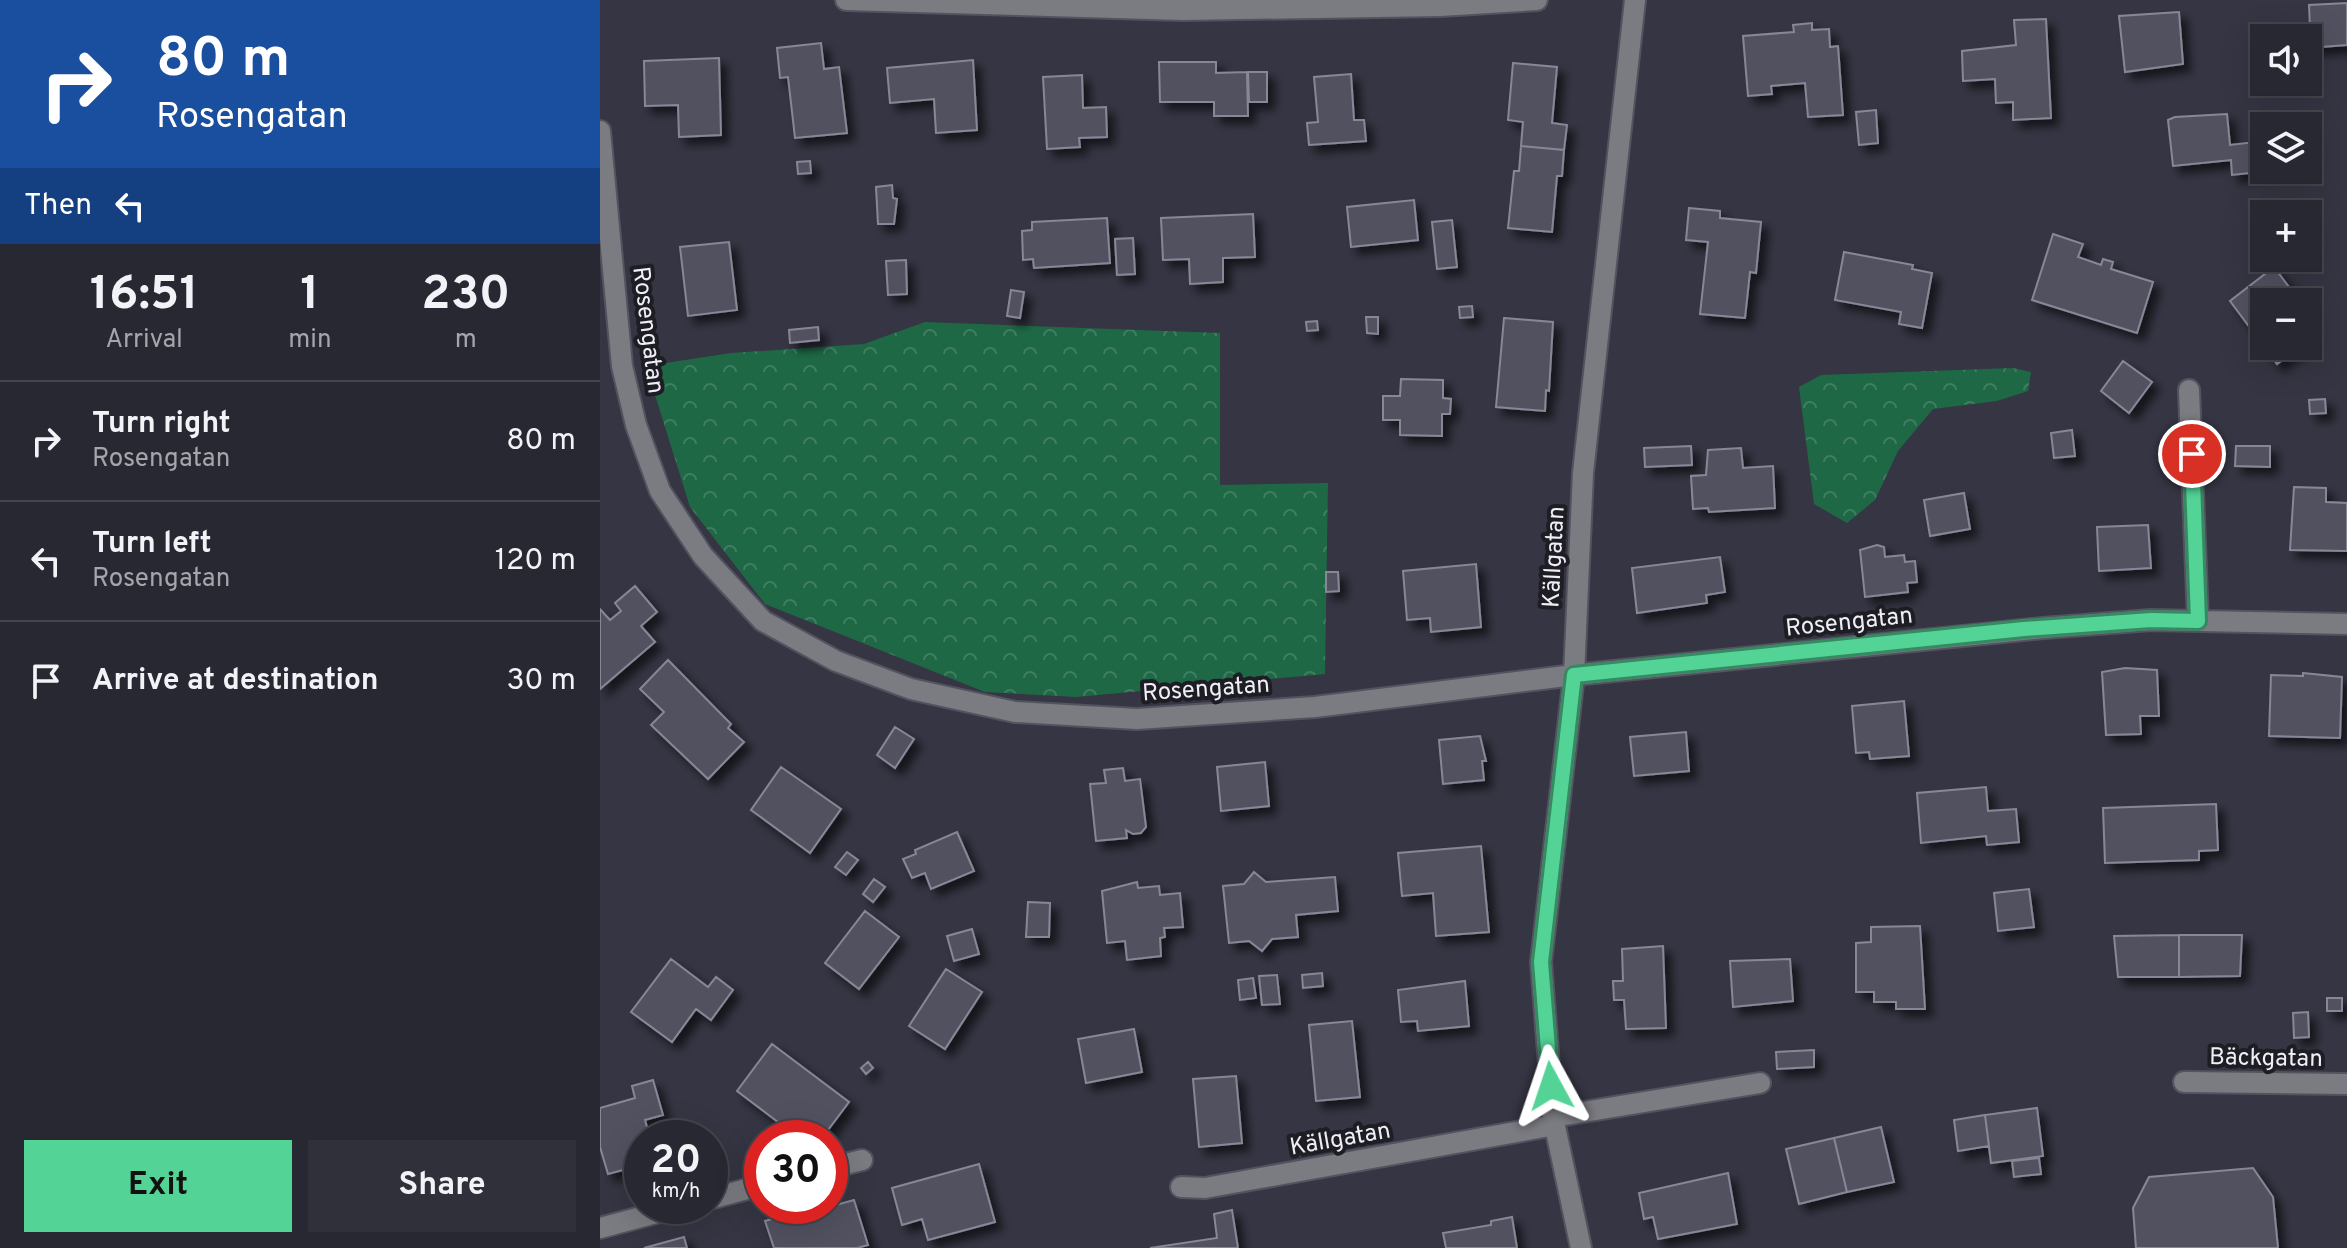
<!DOCTYPE html>
<html lang="en">
<head>
<meta charset="utf-8">
<style>
  :root { --surface:#282832; --page:#30303a; --text:#f1f3f6; --muted:#a5a6ac; --line:#44444d; --accent:#53d396 }
  body { margin:0; font-family:Overpass,sans-serif; background:var(--page); color:var(--text); height:100vh; display:flex; flex-direction:column; font-size:30px; white-space:nowrap }
  * { box-sizing:border-box; margin:0 }
  p { font-size:26px; color:var(--muted) }
  .icon { flex:none; width:44px; height:44px; fill:none; stroke:currentColor; stroke-width:2; stroke-linecap:round; stroke-linejoin:round }
  .map { position:relative; flex:1; overflow:hidden }
  .details { display:flex; flex-direction:column; background:var(--surface); width:600px }
  .details>* { flex:none }
  .hud { background:#1a4fa0; color:#fff; overflow:hidden }
  .buttons { position:absolute; left:1650px; top:24px; display:grid; gap:16px }
  .buttons a { display:grid; place-items:center; width:72px; height:72px; border-radius:0px; background:var(--surface); box-shadow:0 8px 32px #0002,0 0 0 2px var(--line); font-size:40px }
  .speed { position:absolute; left:24px; top:1120px; display:flex; gap:16px; font-size:40px; font-weight:700; text-align:center }
  .speed>* { display:grid; place-content:center; width:104px; height:104px; border-radius:50%; background:var(--surface); box-shadow:0 8px 32px #0002,0 0 0 2px var(--line); line-height:1 }
  .speed small { font-size:20px; font-weight:400 }
  .speed .limit { border:12px solid #d22; background:#fff; color:#111 }
  .pin { position:absolute; display:grid; place-items:center; width:68px; height:68px; color:#fff; margin:-34px; border:4px solid #fff; border-radius:50%; box-shadow:0 2px 8px #0007 }
  .me { position:absolute; width:88px; margin:-44px; rotate:355deg; stroke-linejoin:round; filter:drop-shadow(0 0 6px #0008) }
  .turn { display:flex; align-items:center; gap:28px; height:168px; padding:0 24px; font-size:36px }
  .turn .icon { width:104px; height:104px; stroke-width:2.5 }
  .turn b { display:block; font-size:56px; line-height:68px }
  .then { display:flex; align-items:center; height:76px; padding:0 24px; background:#0003; gap:16px; font-size:30px }
  .eta { display:flex; justify-content:space-evenly; align-items:center; height:136px; text-align:center }
  .eta b { font-size:48px; font-weight:700; line-height:56px }
  .cta { display:flex; gap:16px; margin-top:auto; padding:16px 24px }
  .cta a { flex:1; height:92px; border-radius:0px; background:var(--accent); color:#111; font-size:32px; font-weight:700; line-height:92px; text-align:center }
  .cta a+a { background:var(--page); color:var(--text) }
  ul { padding:0; list-style:none }
  li { display:flex; align-items:center; gap:24px; height:120px; padding:0 24px; border-top:2px solid var(--line) }
  li div { flex:1 }
  li b { display:block; font-size:30px }
  li em { font-style:normal }
  main { display:flex; flex:1; min-height:0 }
  .map>svg:first-child { display:block }
  .forest { fill:url(#forest-crowns) }
  .building { fill:#515160; stroke:#878797; stroke-width:2; filter:url(#shadow) }
  .lines { fill:none; stroke-linecap:round; stroke-linejoin:round }
  .minor-casing { stroke:#535360; stroke-width:24 }
  .minor { stroke:#7b7b82; stroke-width:20 }
  .route-casing { stroke:#368962; stroke-width:20 }
  .route { stroke:#53d396; stroke-width:14 }
  .labels { text-anchor:middle; stroke-width:8; stroke-linejoin:round; paint-order:stroke }
  .street-label { font-size:24px; fill:#eeeef7; stroke:#1d1d23 }
</style>
</head>
<body>
<main>
<section class="details">
<div class="hud">
<div class="turn"><svg class="icon" aria-label="right" viewBox="0 0 24 24"><path d="M7 20v-9h11M14 6l5 5-5 5"/></svg><div><b>80 m</b>Rosengatan</div></div>
<div class="then">Then<svg class="icon" aria-label="left" viewBox="0 0 24 24"><path d="M17 20v-9H6M10 6l-5 5 5 5"/></svg></div>
</div>
<div class="eta">
<div><b>16:51</b><p>Arrival</p></div>
<div><b>1</b><p>min</p></div>
<div><b>230</b><p>m</p></div>
</div>
<ul>
<li><svg class="icon" aria-label="right" viewBox="0 0 24 24"><path d="M7 20v-9h11M14 6l5 5-5 5"/></svg><div><b>Turn right</b><p>Rosengatan</p></div><em>80 m</em></li>
<li><svg class="icon" aria-label="left" viewBox="0 0 24 24"><path d="M17 20v-9H6M10 6l-5 5 5 5"/></svg><div><b>Turn left</b><p>Rosengatan</p></div><em>120 m</em></li>
<li><svg class="icon" aria-label="arrive" viewBox="0 0 24 24"><path d="M6 21V4h12l-3 4 3 4H6"/></svg><div><b>Arrive at destination</b></div><em>30 m</em></li>
</ul>
<div class="cta"><a>Exit</a><a>Share</a></div>
</section>
<div class="map">
<svg width="1747" height="1248" viewBox="0 0 1747 1248">
  <defs>
    <pattern id="forest-crowns" width="20" height="18" patternUnits="userSpaceOnUse" patternTransform="scale(2)"><rect width="20" height="18" fill="#1e6846"/><path d="M2 6a3 3 0 1 1 6 0M12 15a3 3 0 1 1 6 0" fill="none" stroke="#3f7e61"/></pattern>
    <filter id="shadow"><feDropShadow dx="7" dy="7" stdDeviation="4" flood-color="#0009"/></filter>
  </defs>
  <rect width="100%" height="100%" fill="#353543"/>
  <path class="forest" d="M325,322L620,333V485L728,483L725,674L476,697L385,692L165,604L90,507L46,366L131,353L264,344Z
    M1413,368L1431,372L1428,391L1397,401L1333,409L1298,451L1275,500L1247,523L1214,504L1199,387L1221,375Z"/>
  <path class="building" d="M1747,3V45L1708,48V38H1682L1681,30L1710,28L1709,5Z
    M1579,12L1583,64L1525,72L1519,16Z
    M1446,19L1451,118L1413,120V102L1396,103L1395,79L1363,81L1362,51L1416,45L1414,20Z
    M1212,23V30L1229,29L1230,47L1238,46L1243,115L1208,117L1205,83L1171,86L1172,94L1148,96L1143,36L1194,32L1193,25Z
    M221,43L224,69L239,67L247,133L195,138L188,77L180,78L177,48Z
    M119,58L121,135L79,137L78,105L45,106L44,61Z
    M373,60L377,130L336,133L334,99L290,103L287,68Z
    M559,62H616V73L647,72L648,116H614V102H560Z
    M913,63L957,67L952,123L967,125L964,150L921,146L923,122L908,120Z
    M648,72H667V102H649Z
    M751,74L754,120H764L766,141L709,145L707,123L718,122L714,77Z
    M482,75L483,108L506,107L507,137L479,138L480,147L447,149L443,77Z
    M1276,110L1278,143L1259,145L1256,112Z
    M1627,114L1630,145L1664,141V170L1668,171L1632,175L1631,160L1573,166L1568,120L1575,117Z
    M921,146L964,150L962,176H957L952,232L908,228L914,171H919Z
    M210,161L211,173L198,174L197,162Z
    M292,185L293,198L297,199L294,224H278L276,187Z
    M814,200L818,240L751,247L747,207Z
    M1089,208L1120,211V218L1161,222L1156,273L1150,272L1145,318L1100,314L1108,242L1086,240Z
    M653,214L655,257L623,258V282L590,284L589,259L563,260L561,218Z
    M507,218L510,263L434,268L433,259L423,260L422,231L432,230V222Z
    M852,220L857,267L837,269L832,222Z
    M1453,234L1483,244L1478,257L1501,265L1503,259L1513,262L1511,269L1553,282L1537,333L1432,300Z
    M533,238L535,274L517,275L515,239Z
    M129,242L137,310L88,316L80,247Z
    M1244,252L1313,265L1312,269L1332,273L1322,328L1299,324L1301,312L1235,300Z
    M306,260L307,294L288,295L286,261Z
    M1674,267L1698,299L1693,302H1664V346H1701L1677,364L1630,301Z
    M411,290L424,292L420,318L407,316Z
    M872,306L873,317L860,318L859,307Z
    M766,317H778V334L767,333Z
    M904,318L953,322L949,391L946,390L945,411L896,407Z
    M717,321L718,330L707,331L706,322Z
    M218,327L219,340L190,343L189,330Z
    M1523,361L1552,382L1529,413L1501,391Z
    M801,379L843,380V398L851,399L850,414H842V436L800,435V420H783V396H800Z
    M1725,399L1726,413L1710,414L1709,400Z
    M1472,430L1475,456L1454,458L1451,433Z
    M1091,446L1092,465L1045,467L1044,448Z
    M1636,446H1670V467L1635,466Z
    M1141,448L1143,468L1173,466L1175,508L1109,512L1108,508L1093,509L1091,476L1106,475L1108,450Z
    M1694,487L1726,488V502L1747,503V551L1690,550Z
    M1364,493L1370,529L1330,536L1324,500Z
    M1548,525L1551,568L1499,571L1497,527Z
    M1277,545L1284,547L1285,557L1304,555L1305,562L1315,561L1317,582L1307,583L1308,592L1265,597L1260,550Z
    M1120,557L1125,592L1106,595L1107,603L1037,613L1032,568Z
    M876,564L881,627L831,632L830,618L807,620L803,571Z
    M726,572H738L739,591L726,592Z
    M35,586L57,612L41,626L55,642L0,689V609L10,620L21,611L15,603Z
    M68,660L131,724L128,728L144,742L108,779L51,725L64,712L40,689Z
    M1525,668L1557,670L1559,716H1540L1541,734L1506,735L1502,672Z
    M1703,673L1742,677L1740,738L1669,736L1671,675L1703,676Z
    M1304,701L1309,756L1270,759L1269,752L1256,753L1252,706Z
    M295,727L314,739L295,768L277,755Z
    M1086,732L1089,771L1034,776L1030,737Z
    M880,736L886,761H882L884,780L843,784L839,740Z
    M665,762L669,806L621,811L617,767Z
    M181,767L241,809L210,853L151,810Z
    M523,768L525,781L540,779L546,827L541,833L533,834L526,830L527,838L496,841L490,784L506,783L504,770Z
    M1386,787L1388,811L1416,809L1419,842L1387,845L1386,836L1321,843L1317,793Z
    M1616,804L1618,850L1599,851V860L1505,863L1503,808Z
    M357,832L374,871L331,889L325,873L312,878L303,859L316,854L315,850Z
    M881,846L889,932L836,936L833,893L802,896L798,853Z
    M247,852L258,860L246,875L235,867Z
    M654,872L666,882L735,877L738,911L696,915L698,937L672,939L662,951L649,941L629,943L623,886L644,884Z
    M274,879L285,887L273,902L263,894Z
    M537,882L538,888L559,886L560,895L580,893L583,927L564,928L565,937L560,938L561,956L527,960L525,941L507,943L502,891Z
    M1429,889L1434,927L1398,931L1394,893Z
    M428,902L450,903L449,937H426Z
    M265,911L299,937L259,989L225,963Z
    M1320,926L1325,1009H1296V1002H1274V992H1256V943L1271,942V927Z
    M372,929L379,954L354,961L347,936Z
    M1579,935V977H1518L1514,936Z
    M1579,935H1642L1640,976L1579,977Z
    M1063,946L1066,1028L1026,1029L1024,1000H1014L1013,981H1023L1022,949Z
    M71,959L108,987L116,977L133,990L111,1020L96,1009L72,1042L31,1012Z
    M1190,959L1193,1001L1133,1007L1130,961Z
    M346,969L382,992L345,1049L309,1026Z
    M722,973L723,986L703,988L702,975Z
    M677,975L680,1004L662,1005L659,976Z
    M653,978L656,998L640,1000L638,980Z
    M865,981L869,1026L818,1031L817,1021L801,1022L798,990Z
    M1727,998H1742V1011H1727Z
    M1708,1012L1709,1037L1694,1038L1693,1013Z
    M752,1021L760,1097L716,1101L709,1025Z
    M534,1029L542,1072L486,1083L478,1039Z
    M172,1044L249,1102L222,1138H199L137,1091Z
    M1214,1050V1067L1177,1069L1176,1052Z
    M268,1062L273,1068L266,1074L261,1068Z
    M636,1076L642,1143L599,1147L593,1079Z
    M53,1080L63,1115L45,1120L50,1138H42V1165L8,1174L0,1147V1108L35,1098L32,1086Z
    M1437,1108L1443,1156L1391,1163L1385,1115Z
    M1385,1115L1389,1146L1358,1151L1354,1120Z
    M1281,1127L1294,1182L1247,1192L1234,1138Z
    M1234,1138L1247,1192L1199,1204L1186,1149Z
    M1439,1158L1441,1174L1414,1177L1412,1161Z
    M379,1164L395,1222L328,1240L322,1219L302,1225L292,1188Z
    M1653,1168L1673,1197L1678,1248H1536L1533,1208L1549,1177Z
    M1128,1173L1137,1224L1058,1239L1053,1217L1044,1219L1039,1193Z
    M254,1200L268,1245L257,1248H174L165,1221L214,1206L229,1207Z
    M632,1210L638,1248H550L617,1238L614,1214Z
    M912,1217L917,1248H846L843,1233L891,1225V1221Z
    M84,1237L87,1248H44Z"/>
  <g class="lines">
    <g class="minor-casing">
      <path id="minor" d="M246,0L582,10L840,6L937,0
        M0,131L22,366L36,425L60,491L103,556L163,621L236,661L311,689L415,712L537,719L715,707L974,675L1443,628L1551,620L1747,624
        M1589,390L1598,621
        M1584,1082L1747,1084
        M953,1117L1160,1083
        M230,1168L262,1160
        M581,1187L605,1188L955,1125
        M110,1199L162,1185
        M0,1228L82,1206
        M981,1248L953,1117L941,962L974,675L983,473L1035,0"/>
    </g>
    <use href="#minor" class="minor"/>
  </g>
  <g class="lines">
    <g class="route-casing">
      <path id="route" d="M951,1086L941,962L974,675L1424,629L1551,620L1598,621L1592,454"/>
    </g>
    <use href="#route" class="route"/>
  </g>
  <g class="labels">
    <g class="street-label">
      <text transform="translate(49 330) rotate(83)" y="8">Rosengatan</text>
      <text transform="translate(953 557) rotate(-87)" y="8">Källgatan</text>
      <text transform="translate(1249 621) rotate(-6)" y="8">Rosengatan</text>
      <text transform="translate(606 688) rotate(-4)" y="8">Rosengatan</text>
      <text transform="translate(1666 1057) rotate(1)" y="8">Bäckgatan</text>
      <text transform="translate(740 1138) rotate(-10)" y="8">Källgatan</text>
    </g>
  </g>
</svg>
<div class="buttons">
<a><svg class="icon" aria-label="sound" viewBox="0 0 24 24"><path d="M4 9h4l5-4v14l-5-4H4zM17 9q2 3 0 6"/></svg></a>
<a><svg class="icon" aria-label="layers" viewBox="0 0 24 24"><path d="M12 4l9 5-9 5-9-5zM3 14l9 5 9-5"/></svg></a>
<a>+</a>
<a>−</a>
</div>
<div class="speed"><div>20<small>km/h</small></div><div class="limit">30</div></div>
<div class="pin" style="left:1592px;top:454px;background:#d93025"><svg class="icon" aria-label="arrive" viewBox="0 0 24 24"><path d="M6 21V4h12l-3 4 3 4H6"/></svg></div>
<svg class="me" style="left:951px;top:1086px" viewBox="-20 -20 40 40"><path d="M0-17L14 15 0 8-14 15z" fill="#53d396" stroke="#fff" stroke-width="4"/></svg>
</div>
</main>
</body>
</html>
